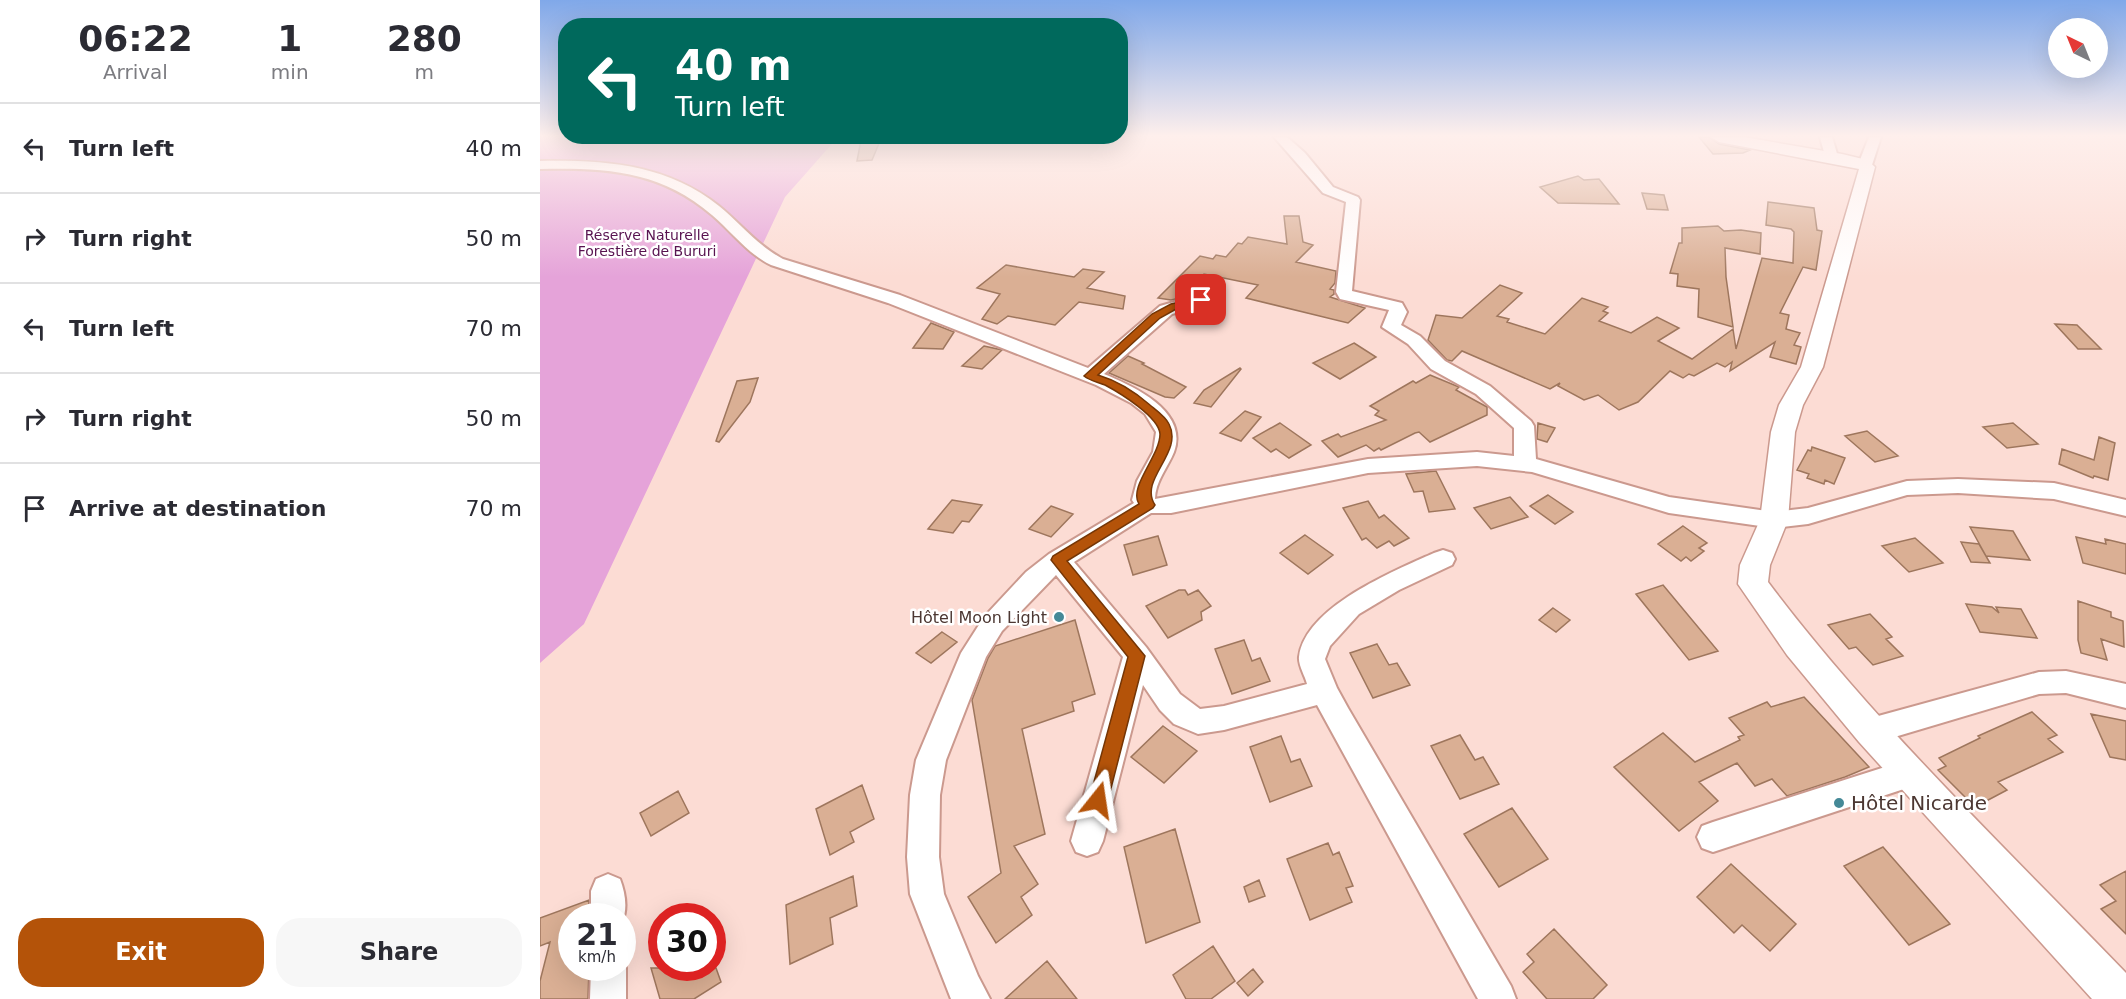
<!DOCTYPE html>
<html lang="en">
<head>
<meta charset="utf-8">
<style>
  :root { --surface:#fff; --page:#f7f7f7; --text:#2b2b33; --muted:#7c7c81; --line:#e1e1e2; --accent:#b45309 }
  body { margin:0; font-family:"DejaVu Sans",sans-serif; background:var(--page); color:var(--text); height:100vh; display:flex; flex-direction:column; font-size:22px; white-space:nowrap }
  * { box-sizing:border-box; margin:0 }
  p { font-size:20px; color:var(--muted) }
  .icon { flex:none; width:33px; height:33px; fill:none; stroke:currentColor; stroke-width:2; stroke-linecap:round; stroke-linejoin:round }
  .map { position:relative; flex:1; overflow:hidden }
  .panel { display:flex; flex-direction:column; background:var(--surface); width:540px }
  .panel>* { flex:none }
  .banner { position:absolute; left:18px; top:18px; width:570px; height:126px; border-radius:24px; box-shadow:0 6px 24px #0002; background:#00695c; color:#fff; overflow:hidden }
  .needle { width:39px; rotate:317deg }
  .controls { position:absolute; left:1508px; top:18px; display:grid; gap:12px }
  .controls a { display:grid; place-items:center; width:60px; height:60px; border-radius:50%; background:var(--surface); box-shadow:0 6px 24px #0002; font-size:30px }
  .speed { position:absolute; left:18px; top:903px; display:flex; gap:12px; font-size:30px; font-weight:700; text-align:center }
  .speed>* { display:grid; place-content:center; width:78px; height:78px; border-radius:50%; background:var(--surface); box-shadow:0 6px 24px #0002; line-height:1 }
  .speed small { font-size:15px; font-weight:400 }
  .speed .limit { border:9px solid #d22; background:#fff; color:#111 }
  .pin { position:absolute; display:grid; place-items:center; width:51px; height:51px; color:#fff; margin:-26px; border-radius:12px; box-shadow:0 3px 9px #0006 }
  .me { position:absolute; width:66px; margin:-33px; rotate:15deg; stroke-linejoin:round; filter:drop-shadow(0 0 4px #0008) }
  .turn { display:flex; align-items:center; gap:21px; height:126px; padding:0 18px; font-size:27px }
  .turn .icon { width:78px; height:78px; stroke-width:2.5 }
  .turn b { display:block; font-size:42px; line-height:51px }
  .eta { display:flex; justify-content:space-evenly; align-items:center; height:102px; text-align:center }
  .eta b { font-size:36px; font-weight:800; line-height:42px }
  .action { display:flex; gap:12px; margin-top:auto; padding:12px 18px }
  .action a { flex:1; height:69px; border-radius:24px; background:var(--accent); color:#fff; font-size:24px; font-weight:800; line-height:69px; text-align:center }
  .action a+a { background:var(--page); color:var(--text) }
  ul { padding:0; list-style:none }
  li { display:flex; align-items:center; gap:18px; height:90px; padding:0 18px; border-top:2px solid var(--line) }
  li div { flex:1 }
  li b { display:block; font-size:22px }
  li em { font-style:normal }
  main { display:flex; flex:1; min-height:0 }
  .map>svg:first-child { display:block }
  .green { fill:#e5a3d9 }
  .building { fill:#daaf94; stroke:#9e765d; stroke-width:1.5 }
  .lines { fill:none; stroke-linecap:round; stroke-linejoin:round }
  .minor-casing { stroke:#cb998e; stroke-width:4 }
  .tertiary-casing { stroke:#cb998e; stroke-width:3 }
  .minor { fill:#fff; fill-rule:evenodd }
  .tertiary { fill:#fff; fill-rule:evenodd }
  .route { fill:#b45309; stroke:#753606; stroke-width:1.5 }
  .poi-dot { fill:#458997; stroke:#fff; stroke-width:2 }
  .labels { text-anchor:middle; stroke-width:5; stroke-linejoin:round; paint-order:stroke }
  .far-park-label { font-size:14px; fill:#581350; stroke:#fff }
  .poi-label { font-size:16px; fill:#4c3732; stroke:#fff; text-anchor:end }
  .near-poi-label { font-size:20px; fill:#4c3732; stroke:#fff; text-anchor:start }
</style>
</head>
<body>
<main>
<section class="panel">
<div class="eta">
<div><b>06:22</b><p>Arrival</p></div>
<div><b>1</b><p>min</p></div>
<div><b>280</b><p>m</p></div>
</div>
<ul>
<li><svg class="icon" aria-label="left" viewBox="0 0 24 24"><path d="M17 20v-9H6M10 6l-5 5 5 5"/></svg><div><b>Turn left</b></div><em>40 m</em></li>
<li><svg class="icon" aria-label="right" viewBox="0 0 24 24"><path d="M7 20v-9h11M14 6l5 5-5 5"/></svg><div><b>Turn right</b></div><em>50 m</em></li>
<li><svg class="icon" aria-label="left" viewBox="0 0 24 24"><path d="M17 20v-9H6M10 6l-5 5 5 5"/></svg><div><b>Turn left</b></div><em>70 m</em></li>
<li><svg class="icon" aria-label="right" viewBox="0 0 24 24"><path d="M7 20v-9h11M14 6l5 5-5 5"/></svg><div><b>Turn right</b></div><em>50 m</em></li>
<li><svg class="icon" aria-label="arrive" viewBox="0 0 24 24"><path d="M6 21V4h12l-3 4 3 4H6"/></svg><div><b>Arrive at destination</b></div><em>70 m</em></li>
</ul>
<div class="action"><a>Exit</a><a>Share</a></div>
</section>
<div class="map">
<svg width="1586" height="999" viewBox="0 0 1586 999">
  <rect width="100%" height="100%" fill="#fcdcd4"/>
  <path class="green" d="M0,137H298L245,197L44,624L0,663Z"/>
  <path class="building" d="M1159,137H1169L1179,144L1210,150L1203,153L1173,154Z
    M337,138V141H340L332,160L317,161L321,140Z
    M1038,176L1044,180L1059,179L1079,204L1018,203L1000,187Z
    M1102,193L1124,195L1128,210L1107,209Z
    M1228,202L1274,208L1277,230L1282,231L1276,270L1263,267L1240,313L1249,315L1246,329L1260,333L1254,345L1261,347L1256,364L1230,357L1235,342L1190,371L1192,362L1185,367L1177,363L1154,376L1149,374L1143,378L1130,371L1098,402L1079,410L1058,395L1044,400L1018,386L1020,383L1010,389L922,351L912,361L907,360L888,340L896,315L922,318L960,285L982,293L957,316L969,319L967,322L1005,334L1042,298L1068,307L1063,311L1068,313L1059,321L1091,333L1117,317L1139,328L1118,341L1152,359L1193,329L1196,349L1222,258L1253,263L1254,232L1251,229L1226,225Z
    M744,216H759L763,242L773,245L756,262L796,271L795,283L790,289L794,290V294L790,297L825,308L808,323L706,298L718,285L664,274L640,298L631,300L618,298L660,256L673,259L676,255L686,257L698,243L702,244L708,237L747,244Z
    M1178,226L1184,231L1201,230L1221,233L1220,254L1185,248L1186,277L1193,327L1158,317L1159,289L1137,286L1138,274L1130,273L1139,243H1142V228Z
    M466,265L534,277L543,269L564,272L547,288L585,296L583,309L539,302L515,325L468,316L457,324L442,319L460,294L437,288Z
    M391,323L414,332L403,349L373,348Z
    M1515,324L1537,325L1561,349H1538Z
    M814,343L836,357L800,379L773,363Z
    M444,346L462,350L442,369L422,366Z
    M588,356L604,363L602,364L646,387L634,398L625,397L569,373Z
    M700,368L701,369L671,407L654,403L664,390Z
    M890,375L919,387L916,390L947,407V415L890,442L879,432L875,433L841,450L839,448L834,451L826,445L798,457L782,441L798,434L801,437L846,420L835,415L839,411L830,406L873,381L876,383Z
    M218,378L210,402L179,442L176,441L197,381Z
    M705,411L721,417L701,441L680,433Z
    M740,423L771,445L749,458L736,449L731,452L713,438Z
    M998,423L1015,428L1007,442L997,439Z
    M1473,423L1498,444L1467,448L1443,427Z
    M1327,431L1358,456L1335,462L1305,436Z
    M1559,437L1575,443L1568,480L1554,476L1553,478L1519,464L1522,449L1554,460Z
    M1272,447L1305,458L1294,484L1285,480L1284,484L1267,478L1269,474L1257,470L1268,450L1271,451Z
    M896,471L915,509L889,512L883,491L874,492L866,474Z
    M1008,495L1033,512L1015,524L990,506Z
    M970,497L988,517L951,529L934,508Z
    M412,500L442,505L429,522L422,521L413,533L388,529Z
    M828,501L839,518L844,515L869,538L854,546L849,541L837,548L826,538L822,540L803,508Z
    M511,506L533,514L511,537L489,529Z
    M1143,526L1167,543L1159,548L1164,551L1151,561L1146,557L1141,561L1118,544Z
    M1430,527L1473,531L1490,560L1446,556Z
    M765,535L793,555L768,574L740,553Z
    M618,536L627,565L593,575L584,545Z
    M1536,537L1566,544L1565,539L1586,544V574L1543,563Z
    M1375,538L1403,563L1369,572L1342,546Z
    M1421,542L1439,544L1450,563L1431,562Z
    M1123,585L1178,651L1149,660L1096,594Z
    M639,590H645L648,595L658,590L671,606L661,612L662,620L628,638L606,606Z
    M1538,601L1571,612V617L1583,621L1584,647L1561,639L1567,660L1541,653L1538,640Z
    M1426,604L1452,607L1459,613L1456,607L1481,609L1497,638L1440,632Z
    M1013,608L1030,620L1016,632L999,620Z
    M1330,614L1352,637L1346,639L1363,656L1333,665L1316,647L1309,649L1288,625Z
    M535,620L555,694L532,702L534,711L482,729L505,834L474,846L498,884L481,897L492,915L456,943L428,897L461,873L432,700L448,658L455,646Z
    M402,632L417,642L391,663L376,653Z
    M704,640L712,661L720,658L730,681L692,694L675,649Z
    M837,644L849,665L857,663L870,685L833,698L810,653Z
    M1264,697L1329,767L1305,777L1247,796L1232,779L1215,786L1197,763L1159,782L1178,801L1139,831L1074,767L1123,733L1155,762L1200,740L1198,737L1204,735L1189,718L1227,702L1231,707Z
    M1492,712L1517,735L1508,739L1523,752L1458,782L1467,790L1435,807L1398,770L1406,766L1399,758L1440,738L1438,736Z
    M1551,714L1586,721V760L1570,757Z
    M623,726L657,751L624,783L591,757Z
    M920,735L935,760L943,757L959,784L920,799L891,746Z
    M741,736L751,762L760,759L772,786L730,802L710,747Z
    M322,785L334,819L310,832L314,842L290,855L276,809Z
    M138,791L149,813L111,836L100,813Z
    M972,808L1008,859L959,887L924,834Z
    M635,829L660,922L606,943L584,847Z
    M788,843L793,855L799,852L813,886L806,888L812,902L770,920L747,859Z
    M1343,847L1410,924L1369,945L1304,866Z
    M1191,864L1256,924L1230,951L1202,925L1194,933L1157,897Z
    M1586,871V934L1561,909L1576,901L1560,885Z
    M313,876L317,906L290,918L293,944L250,964L246,905Z
    M719,880L725,896L709,902L704,887Z
    M49,900V916H32V968H49L48,999H0V981L10,942L0,946V918Z
    M1014,929L1067,985L1053,999H1007L983,972L994,962L987,954Z
    M673,946L695,981L671,999H646L633,975Z
    M507,961L537,999H465Z
    M111,968H176L181,982L154,999H120Z
    M713,969L723,982L708,996L697,983Z"/>
  <g class="lines">
    <g class="minor-casing">
      <path id="minor" d="M734,137H747L765,153L793,187L818,197L820,200L812,291L862,303L867,312L861,325L880,336L905,361L950,386L991,421L994,426L996,459L1129,497L1234,512L1268,508L1367,481L1418,479L1514,483L1586,500V516L1514,499L1418,493L1367,495L1268,524L1234,528L1129,513L992,472L937,466L828,473L631,513H611L534,562L606,647L640,694L660,709L684,706L767,684C765,676 758,665 759,657C765,607 854,571 894,553L903,550L912,553L915,559L912,565L859,590L819,614L790,646L785,659L797,688L808,708L971,986L976,999H938L777,705L684,730L658,734L634,724L620,710L603,685L563,841L558,852L547,856L536,852L531,841L583,657L516,575L462,631L446,657L406,760L400,795L399,857L404,894L438,976L450,999H411L370,894L367,857L370,795L376,760L421,653L444,617L486,572L509,554L594,503L592,500L597,481L613,452L616,432L605,414L591,403L556,385L348,303L231,265C208,254 192,232 172,215C119,170 66,168 0,169V161C65,160 126,164 179,206C200,223 218,246 243,259L360,295L548,368L620,306L655,296L663,292L666,281H678L680,285L677,298L667,304L632,314L564,374C593,386 649,411 634,452C628,467 615,482 615,499L828,459L937,452L974,456V428L936,394L891,369L868,344L842,327L849,310L800,299L796,292L806,202L783,193Z
        M1280,137H1292L1298,157L1296,160H1286Z
        M1329,137H1341L1332,165L1325,169L1318,165Z
        M1526,671L1586,684V708L1526,693L1499,694L1331,744L1321,740L1317,731L1321,722L1331,718L1499,672Z
        M1370,759L1381,763L1385,773L1381,783L1370,787L1173,852L1162,848L1157,837L1162,826L1173,822Z
        M68,874L80,879C85,892 88,909 82,922V916H51V891L56,879Z
        M82,960L86,968V999H50L51,968H82Z"/>
    </g>
    <g class="tertiary-casing">
      <path id="tertiary" d="M1171,137H1204L1302,154L1327,160L1335,167L1283,367L1263,405L1255,432L1248,520L1230,565L1228,582C1334,723 1464,846 1586,973V999H1552L1319,742L1247,655L1198,584L1200,565L1220,520L1231,432L1239,405L1261,367L1319,169L1179,142Z"/>
    </g>
    <use href="#minor" class="minor"/>
    <use href="#tertiary" class="tertiary"/>
  </g>
  <linearGradient id="sky" x2="0" y2="1"><stop stop-color="#80a8e9"/><stop offset="0.49" stop-color="#feefec"/><stop offset="1" stop-color="#feefec" stop-opacity="0"/></linearGradient>
  <rect width="1586" height="277" fill="url(#sky)"/>
  <path class="route" d="M661,297L665,298V302L638,308L620,318L558,375C578,381 594,391 610,405C616,410 626,417 629,424C644,453 598,479 615,505L613,508L527,561L605,656L568,800L565,806L558,809L552,806L549,800L588,657L511,560L513,556L599,504C588,487 620,456 620,434C619,417 580,393 565,385C558,382 550,381 544,376L612,314L631,304Z"/>
  <g class="poi-dot">
    <circle cx="519" cy="617" r="6"/>
    <circle cx="1299" cy="803" r="6"/>
  </g>
  <g class="labels">
    <g class="far-park-label">
      <text x="107" y="240">Réserve Naturelle<tspan x="107" dy="16">Forestière de Bururi</tspan></text>
    </g>
    <g class="poi-label">
      <text x="507" y="623">Hôtel Moon Light</text>
    </g>
    <g class="near-poi-label">
      <text x="1311" y="810">Hôtel Nicarde</text>
    </g>
  </g>
</svg>
<div class="controls">
<a><svg class="needle" viewBox="-14 -14 28 28"><path d="M0-13l5 13h-10z" fill="#e53935"/><path d="M0 13l5-13h-10z" fill="#7c7c81"/></svg></a>
</div>
<div class="speed"><div>21<small>km/h</small></div><div class="limit">30</div></div>
<div class="pin" style="left:661px;top:300px;background:#d93025"><svg class="icon" aria-label="arrive" viewBox="0 0 24 24"><path d="M6 21V4h12l-3 4 3 4H6"/></svg></div>
<svg class="me" style="left:558px;top:800px" viewBox="-20 -20 40 40"><path d="M0-17L14 15 0 8-14 15z" fill="#b45309" stroke="#fff" stroke-width="4"/></svg>
<div class="banner">
<div class="turn"><svg class="icon" aria-label="left" viewBox="0 0 24 24"><path d="M17 20v-9H6M10 6l-5 5 5 5"/></svg><div><b>40 m</b>Turn left</div></div>
</div>
</div>
</main>
</body>
</html>
